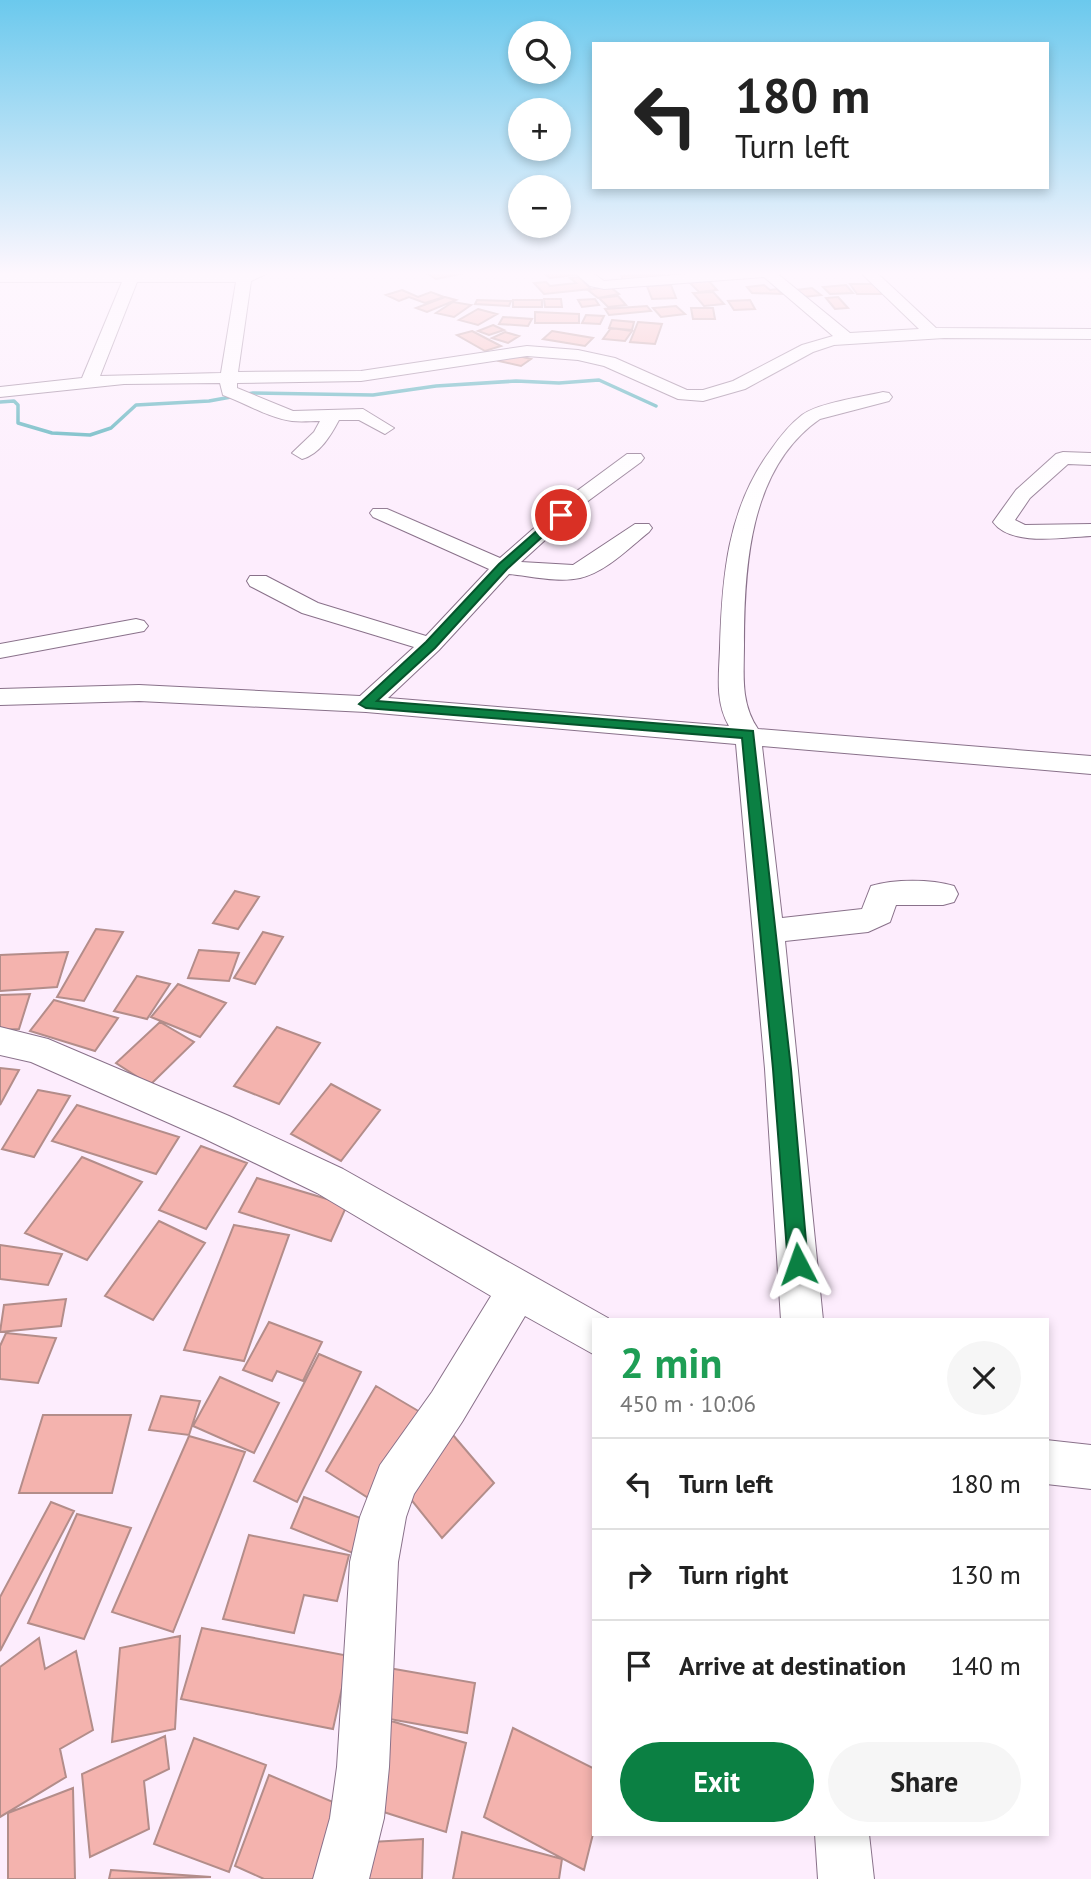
<!DOCTYPE html>
<html lang="en">
<head>
<meta charset="utf-8">
<style>
  :root { --surface:#fff; --page:#f6f6f6; --text:#222; --muted:#767676; --line:#e0e0e0; --accent:#0b8043 }
  body { margin:0; font-family:"PT Sans",sans-serif; background:var(--page); color:var(--text); height:100vh; display:flex; flex-direction:column; font-size:26px; white-space:nowrap }
  * { box-sizing:border-box; margin:0 }
  p { font-size:23px; color:var(--muted) }
  .icon { flex:none; width:38px; height:38px; fill:none; stroke:currentColor; stroke-width:2; stroke-linecap:round; stroke-linejoin:round }
  .map { position:relative; flex:1; overflow:hidden }
  .sheet { position:absolute; left:592px; top:1318px; width:457px; height:518px; display:flex; flex-direction:column; background:var(--surface); border-radius:0px; box-shadow:0 4px 10px #0003 }
  .sheet>* { flex:none }
  .guide { position:absolute; left:592px; top:42px; width:457px; height:147px; border-radius:0px; box-shadow:0 4px 10px #0003; background:#fff; color:var(--text); overflow:hidden }
  .buttons { position:absolute; left:508px; top:21px; display:grid; gap:14px }
  .buttons a { display:grid; place-items:center; width:63px; height:63px; border-radius:50%; background:var(--surface); box-shadow:0 4px 10px #0003; font-size:35px }
  .pin { position:absolute; display:grid; place-items:center; width:60px; height:60px; color:#fff; margin:-30px; border:4px solid #fff; border-radius:50%; box-shadow:0 2px 7px #0007 }
  .me { position:absolute; width:77px; margin:-38px; rotate:356deg; stroke-linejoin:round; filter:drop-shadow(0 0 5px #0008) }
  .turn { display:flex; align-items:center; gap:24px; height:147px; padding:0 28px; font-size:32px }
  .turn .icon { width:91px; height:91px; stroke-width:2.5 }
  .turn b { display:block; font-size:49px; line-height:60px }
  .round { display:grid; place-items:center; flex:none; width:74px; height:74px; border-radius:37px; background:var(--page) }
  .headline { display:flex; align-items:center; justify-content:space-between; height:119px; padding:0 28px }
  h1 { font-size:42px; font-weight:600; line-height:52px; color:#1e9e55 }
  .button { display:flex; gap:14px; margin-top:auto; padding:14px 28px }
  .button a { flex:1; height:80px; border-radius:42px; background:var(--accent); color:#fff; font-size:28px; font-weight:600; line-height:80px; text-align:center }
  .button a+a { background:var(--page); color:var(--text) }
  ul { padding:0; list-style:none }
  li { display:flex; align-items:center; gap:21px; height:91px; padding:0 28px; border-top:2px solid var(--line) }
  li div { flex:1 }
  li b { display:block; font-size:26px }
  li em { font-style:normal }
  .map>svg:first-child { display:block }
  .lines { fill:none; stroke-linecap:round; stroke-linejoin:round }
  .stream { stroke:#3da6b0; stroke-width:3.5 }
  .building { fill:#f4b3ae; stroke:#b38d8a; stroke-width:2 }
  .minor-casing { stroke:#89718a; stroke-width:2 }
  .minor { fill:#fff; fill-rule:evenodd }
  .route { fill:#0b8043; stroke:#07532c; stroke-width:2 }
</style>
</head>
<body>
<div class="map">
<svg width="1091" height="1879" viewBox="0 0 1091 1879">
  <rect width="100%" height="100%" fill="#fdedfd"/>
  <g class="lines">
    <path class="stream" d="M0,402L14,401L18,405V423L52,433L90,435L111,428L136,405L209,401L253,393L373,395L436,386L516,381L559,383L599,380L656,406"/>
  </g>
  <path class="building" d="M436,272H470L436,279L428,274Z
    M543,272H573L575,275L550,278Z
    M664,274L668,280L624,282L621,276Z
    M579,277L591,289L544,294L534,283L546,282L550,286L576,283L570,278Z
    M707,279L717,290L699,292L688,281Z
    M850,284H875L882,294H857Z
    M671,285L676,298L652,299L647,286Z
    M764,285L770,290L777,289L782,294L752,293L747,287Z
    M846,285L853,293L830,294L823,287Z
    M609,286L619,294L598,298L588,290Z
    M812,288L821,295L804,297L796,290Z
    M402,290L418,297L431,292L444,297L425,303L409,297L399,301L386,295Z
    M713,292L724,304L704,306L693,293Z
    M618,296L626,305L608,307L599,298Z
    M445,297L456,300L427,312L416,308Z
    M838,297L848,308L835,309L826,298Z
    M544,299H561L562,307H545Z
    M595,299L599,305L582,307L578,300Z
    M477,300L511,301L509,306L475,304Z
    M513,300H542V307H513Z
    M750,300L755,309L734,310L728,301Z
    M453,302L471,305L454,317L436,313Z
    M647,306L651,311L609,315L605,309Z
    M676,306L685,314L661,317L653,308Z
    M691,308H713L715,319H693Z
    M478,309L497,314L478,325L459,320Z
    M535,312L579,314V323H535Z
    M586,315L604,316L600,324L582,323Z
    M503,317L532,319L528,326L499,324Z
    M612,320L634,322L632,330L609,328Z
    M638,322L662,324L655,344L630,342Z
    M493,325L504,330L489,335L478,331Z
    M611,328L632,331L625,341L603,339Z
    M472,331L501,346L485,351L457,335Z
    M552,331L593,338L585,346L543,339Z
    M505,332L519,336L508,343L492,338Z
    M510,354L531,359L521,366L499,361Z
    M235,891L259,897L238,929L213,923Z
    M96,929L123,932L84,1001L57,997Z
    M263,932L283,937L255,984L234,978Z
    M199,950L239,953L229,981L188,978Z
    M68,952L57,987L0,991V955Z
    M137,976L170,984L147,1019L114,1011Z
    M178,984L226,1003L200,1037L151,1017Z
    M30,994L19,1029L0,1030V995Z
    M54,1000L118,1018L95,1051L30,1031Z
    M160,1022L194,1042L150,1085L116,1063Z
    M277,1027L320,1043L279,1104L234,1086Z
    M0,1068L19,1070L0,1105Z
    M331,1084L380,1110L341,1161L291,1134Z
    M38,1090L70,1096L34,1157L2,1149Z
    M77,1105L179,1137L156,1174L52,1141Z
    M201,1146L247,1163L206,1229L159,1210Z
    M82,1157L142,1182L87,1260L25,1233Z
    M257,1178L347,1205L331,1241L239,1212Z
    M159,1221L205,1243L153,1320L105,1296Z
    M234,1225L289,1235L244,1361L184,1350Z
    M0,1245L62,1254L48,1285L0,1279Z
    M66,1299L61,1326L0,1332L4,1305Z
    M269,1322L322,1342L303,1381L277,1371L272,1381L243,1370Z
    M6,1333L56,1338L38,1383L0,1379V1346Z
    M319,1354L361,1372L297,1502L254,1481Z
    M220,1377L279,1403L254,1453L193,1426Z
    M376,1386L420,1412L370,1499L326,1471Z
    M161,1396L200,1401L189,1435L149,1430Z
    M43,1415H131L112,1493H19Z
    M453,1435L494,1483L442,1538L401,1487Z
    M189,1436L245,1452L173,1632L112,1612Z
    M304,1497L366,1520L353,1553L291,1528Z
    M51,1502L74,1511L0,1651V1597Z
    M77,1514L131,1528L84,1639L28,1623Z
    M249,1535L349,1555L337,1601L304,1595L294,1633L223,1619Z
    M202,1628L349,1656L333,1729L181,1699Z
    M180,1636L175,1729L112,1742L120,1648Z
    M39,1638L45,1669L76,1651L93,1730L60,1749L66,1777L0,1817V1667Z
    M383,1667L475,1683L467,1733L373,1716Z
    M391,1721L466,1743L446,1832L368,1807Z
    M513,1728L593,1768V1834L584,1870L484,1817Z
    M165,1736L169,1769L144,1781L149,1829L90,1857L82,1774Z
    M194,1738L266,1765L229,1872L154,1844Z
    M269,1775L352,1810L329,1879H264L235,1866Z
    M73,1788L75,1879H8V1813Z
    M462,1832L562,1859L559,1879H453Z
    M423,1839L422,1879H353L354,1843Z
    M111,1870L211,1877L109,1879Z"/>
  <g class="lines">
    <g class="minor-casing">
      <path id="minor" d="M270,272L251,281L238,372L361,371L527,346L578,350L615,358L687,390H703L733,381L802,345L833,336L764,277L604,289L590,286L574,272H591L604,281L711,272H781L779,275L850,333L919,329L860,272H876L936,328L1091,329V339L944,338L834,345L813,352L745,389L703,401L678,399L604,366L578,360L527,356L361,381L237,383V388L293,411L363,409L394,428L385,434L359,420H339C331,435 320,454 302,459L292,453L314,432L320,421C311,421 301,422 292,421C269,418 245,403 223,395L220,383L124,384L0,397V387L82,378L122,282H0V274ZM137,282H236L221,373L100,376Z
        M883,392L889,393L892,397L889,401L820,419C749,468 744,568 744,645C744,674 740,703 758,729L1091,756V774L762,746L782,918L862,909L871,886C894,879 931,879 954,886L958,894L954,902L943,905H896L890,922L868,932L785,941L823,1320H781L765,1069L736,744L366,712L139,701L0,705V689L139,685L360,696L414,647L302,613L250,586L247,581L250,576H266L318,603L426,636L489,569L373,517L370,513L373,509H387L500,558L574,493L627,454H641L644,458L641,462L588,501L521,562L573,565L635,524H649L652,528L649,532C629,548 606,572 580,578C558,583 531,576 509,574L439,650L388,698L729,726C715,702 719,676 720,648C722,578 727,510 770,451C779,438 789,425 802,415C818,403 862,397 883,392Z
        M1063,452L1091,453V465L1068,464L1030,498L1015,520L1025,525L1091,524V536C1064,537 1011,547 993,522L1016,490L1056,454Z
        M136,619L144,621L148,626L144,631L0,658V644Z
        M0,1027L48,1039L229,1116L343,1169L608,1318L593,1320V1354L525,1316L462,1422L414,1494L406,1517L398,1562L389,1767L384,1818L369,1879H313L330,1818L337,1767L350,1562L360,1517L380,1465L432,1392L491,1296L317,1193L203,1138L31,1062L0,1055Z
        M1046,1440L1091,1445V1489L1046,1484Z
        M815,1834H869L874,1879H818Z"/>
    </g>
    <use href="#minor" class="minor"/>
  </g>
  <linearGradient id="sky" x2="0" y2="1"><stop stop-color="#6bc9ed"/><stop offset="0.51" stop-color="#fef7fe"/><stop offset="1" stop-color="#fef7fe" stop-opacity="0"/></linearGradient>
  <rect width="1091" height="536" fill="url(#sky)"/>
  <path class="route" d="M557,513L566,515L507,569L435,648L377,701L753,731L791,1069L808,1264L805,1271L798,1274L791,1271L788,1264L773,1069L742,738L366,708L359,704L426,642L499,564Z"/>
</svg>
<div class="buttons">
<a><svg class="icon" aria-label="search" viewBox="0 0 24 24"><circle cx="10" cy="10" r="6"/><path d="M15 15l6 6"/></svg></a>
<a>+</a>
<a>−</a>
</div>
<div class="pin" style="left:561px;top:515px;background:#d93025"><svg class="icon" aria-label="arrive" viewBox="0 0 24 24"><path d="M6 21V4h12l-3 4 3 4H6"/></svg></div>
<svg class="me" style="left:798px;top:1264px" viewBox="-20 -20 40 40"><path d="M0-17L14 15 0 8-14 15z" fill="#0b8043" stroke="#fff" stroke-width="4"/></svg>
<div class="guide">
<div class="turn"><svg class="icon" aria-label="left" viewBox="0 0 24 24"><path d="M17 20v-9H6M10 6l-5 5 5 5"/></svg><div><b>180 m</b>Turn left</div></div>
</div>
<section class="sheet">
<div class="headline"><div><h1>2 min</h1><p>450 m · 10:06</p></div><a class="round"><svg class="icon" aria-label="close" viewBox="0 0 24 24"><path d="M6 6l12 12M18 6L6 18"/></svg></a></div>
<ul>
<li><svg class="icon" aria-label="left" viewBox="0 0 24 24"><path d="M17 20v-9H6M10 6l-5 5 5 5"/></svg><div><b>Turn left</b></div><em>180 m</em></li>
<li><svg class="icon" aria-label="right" viewBox="0 0 24 24"><path d="M7 20v-9h11M14 6l5 5-5 5"/></svg><div><b>Turn right</b></div><em>130 m</em></li>
<li><svg class="icon" aria-label="arrive" viewBox="0 0 24 24"><path d="M6 21V4h12l-3 4 3 4H6"/></svg><div><b>Arrive at destination</b></div><em>140 m</em></li>
</ul>
<div class="button"><a>Exit</a><a>Share</a></div>
</section>
</div>
</body>
</html>
